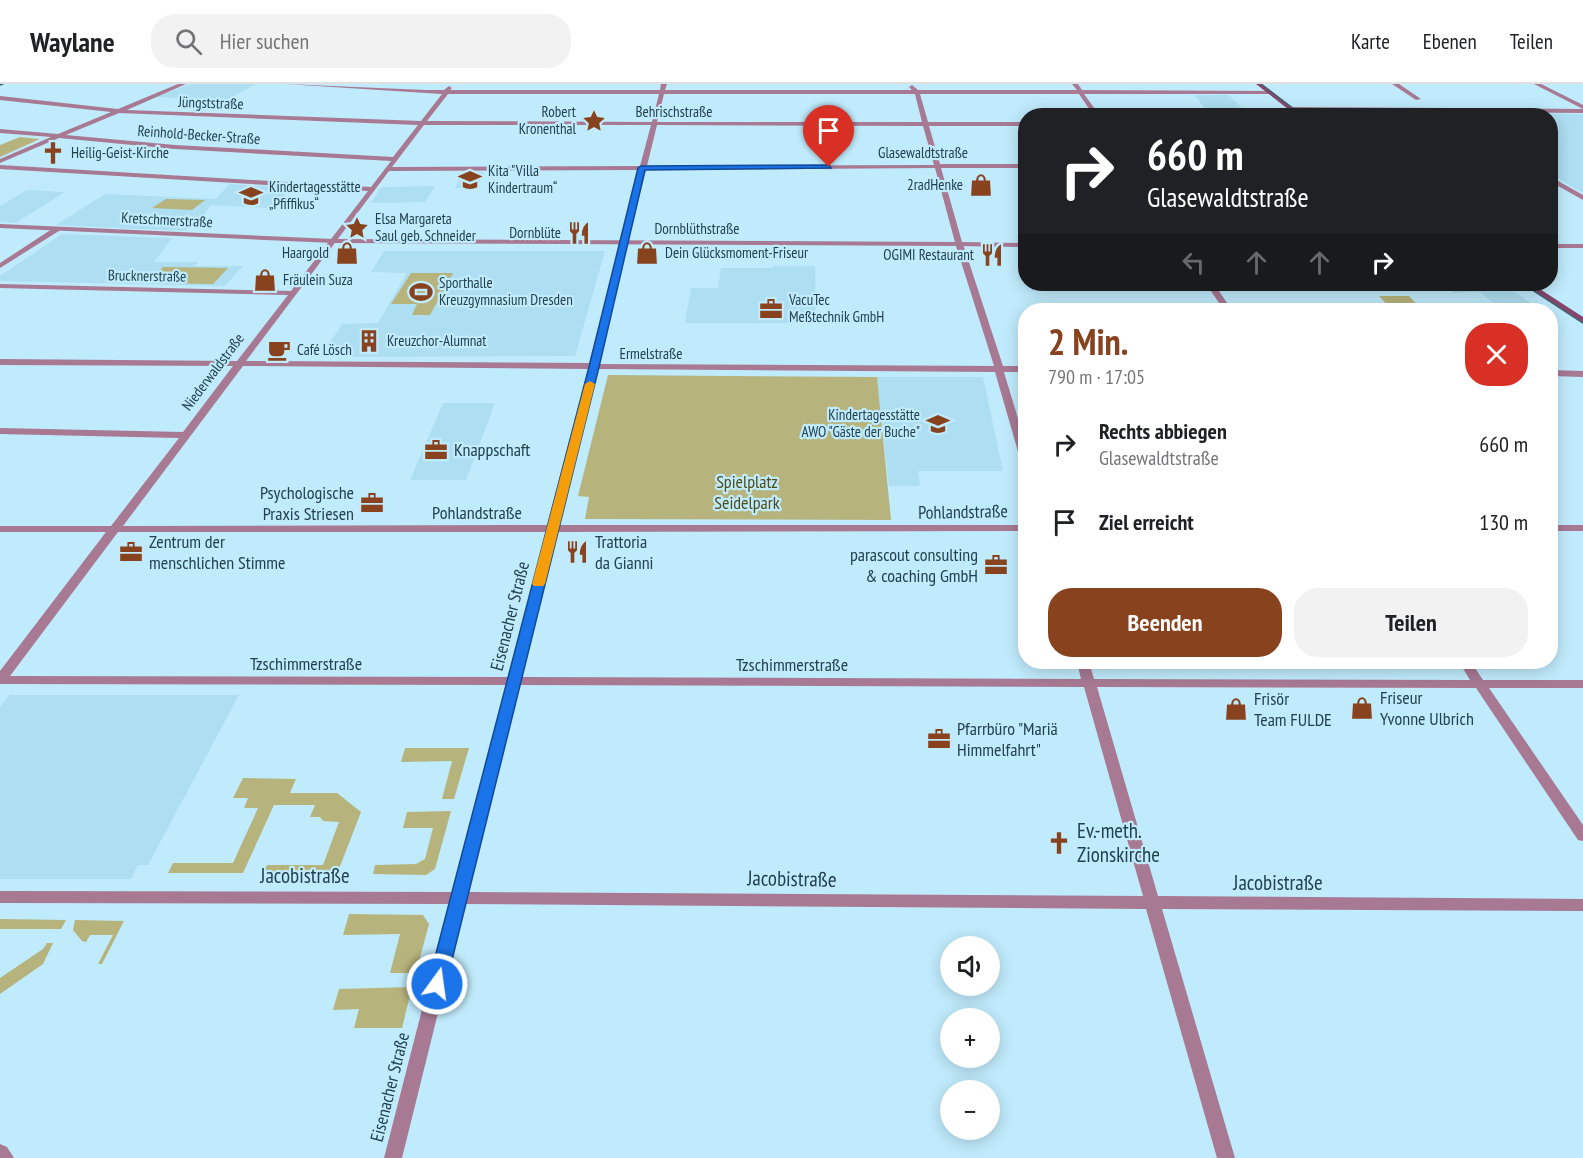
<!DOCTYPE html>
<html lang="de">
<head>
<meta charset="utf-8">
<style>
  :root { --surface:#fff; --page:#f2f2f2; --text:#202124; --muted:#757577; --line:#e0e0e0; --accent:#88421e }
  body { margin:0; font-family:"PT Sans Narrow",sans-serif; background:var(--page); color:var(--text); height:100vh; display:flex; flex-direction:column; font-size:22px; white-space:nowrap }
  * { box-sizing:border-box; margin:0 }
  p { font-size:20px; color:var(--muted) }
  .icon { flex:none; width:33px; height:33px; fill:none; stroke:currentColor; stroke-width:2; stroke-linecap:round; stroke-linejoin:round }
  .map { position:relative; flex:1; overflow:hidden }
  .sheet { position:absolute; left:1018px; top:219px; width:540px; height:366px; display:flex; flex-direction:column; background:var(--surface); border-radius:24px; box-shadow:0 3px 15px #0003 }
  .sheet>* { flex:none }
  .guide { position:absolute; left:1018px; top:24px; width:540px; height:183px; border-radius:24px; box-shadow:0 3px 15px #0003; background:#202124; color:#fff; overflow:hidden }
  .controls { position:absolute; left:940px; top:852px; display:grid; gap:12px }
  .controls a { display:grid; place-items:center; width:60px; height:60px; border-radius:50%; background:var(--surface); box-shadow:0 3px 15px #0003; font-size:30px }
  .pin { position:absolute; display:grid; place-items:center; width:51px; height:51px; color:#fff; margin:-62px -26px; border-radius:50% 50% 50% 0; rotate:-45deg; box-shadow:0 0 6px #0007 }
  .pin .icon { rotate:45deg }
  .me { position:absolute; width:66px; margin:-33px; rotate:14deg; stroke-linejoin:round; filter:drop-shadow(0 0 4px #0008) }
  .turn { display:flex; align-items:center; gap:21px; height:126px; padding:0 30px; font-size:27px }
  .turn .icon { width:78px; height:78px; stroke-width:2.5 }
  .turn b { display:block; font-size:42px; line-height:51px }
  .lanes { display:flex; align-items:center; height:57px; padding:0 30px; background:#0003; justify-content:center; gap:30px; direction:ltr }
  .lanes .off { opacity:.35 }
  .round { display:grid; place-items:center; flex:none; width:63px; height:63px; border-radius:24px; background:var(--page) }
  .overview { display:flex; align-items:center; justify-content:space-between; height:102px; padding:0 30px }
  h1 { font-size:36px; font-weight:600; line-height:45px; color:var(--accent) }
  .button { display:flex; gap:12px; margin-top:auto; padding:12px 30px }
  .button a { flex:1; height:69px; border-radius:24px; background:var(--accent); color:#fff; font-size:24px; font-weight:600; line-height:69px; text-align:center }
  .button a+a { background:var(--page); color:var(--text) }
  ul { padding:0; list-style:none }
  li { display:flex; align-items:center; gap:18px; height:78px; padding:0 30px }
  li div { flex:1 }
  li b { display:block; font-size:22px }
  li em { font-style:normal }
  header { display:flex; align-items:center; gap:36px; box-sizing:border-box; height:84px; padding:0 30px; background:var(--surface); border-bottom:2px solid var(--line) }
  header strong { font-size:28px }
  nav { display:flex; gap:33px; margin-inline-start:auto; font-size:21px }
  .search { width:420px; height:54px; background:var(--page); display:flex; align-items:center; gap:15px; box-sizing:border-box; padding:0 21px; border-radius:24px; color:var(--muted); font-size:22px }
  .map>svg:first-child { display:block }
  .built { fill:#aedef1 }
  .green { fill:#b6b37d }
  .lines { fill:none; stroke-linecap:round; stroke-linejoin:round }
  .minor { fill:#a77993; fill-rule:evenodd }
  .tertiary { fill:#a77993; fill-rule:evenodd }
  .secondary { fill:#86466c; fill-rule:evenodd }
  .tram { stroke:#446573; stroke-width:1.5 }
  .route { fill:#1a73e8; stroke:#114b97; stroke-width:1.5 }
  .slow { fill:#f59e0b }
  .labels { text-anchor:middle; stroke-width:4.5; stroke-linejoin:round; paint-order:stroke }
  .far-street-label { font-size:15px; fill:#22414d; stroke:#c0ebfc }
  .far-poi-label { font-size:15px; fill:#22414d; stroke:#c0ebfc; text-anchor:start }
  .poi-label { font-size:18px; fill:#22414d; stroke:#c0ebfc; text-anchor:start }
  .park-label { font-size:18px; fill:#514d1a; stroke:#c0ebfc }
  .street-label { font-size:18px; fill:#22414d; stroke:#c0ebfc }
  .near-poi-label { font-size:21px; fill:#22414d; stroke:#c0ebfc; text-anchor:start }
  .near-street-label { font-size:21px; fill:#22414d; stroke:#c0ebfc }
</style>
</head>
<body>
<header>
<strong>Waylane</strong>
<div class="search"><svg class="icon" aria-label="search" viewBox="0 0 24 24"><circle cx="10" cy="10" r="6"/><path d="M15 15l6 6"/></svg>Hier suchen</div>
<nav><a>Karte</a><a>Ebenen</a><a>Teilen</a></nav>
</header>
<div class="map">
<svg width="1583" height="1074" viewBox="0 0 1583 1074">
  <rect width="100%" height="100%" fill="#c0ebfc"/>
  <path class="built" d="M191,0H256L225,17L156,13Z
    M1194,11H1229L1242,24H1205Z
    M1431,25L1440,31H1357L1349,26Z
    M1450,29L1583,30V109L1551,90V32H1455Z
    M463,88H484L477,104H455Z
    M229,100L294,104L267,124L211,121L200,135L185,147L56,141L105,110L216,115Z
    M435,102L425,118L371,119L381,103Z
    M27,106L65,108L16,139L0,138V122Z
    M62,150L172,154L154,178H198L195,182H243L225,202L0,197V192Z
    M384,167H605L575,272L321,273L342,240L378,239L407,189L371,188Z
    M773,182H815L816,239H685L691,204H718L721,184H773Z
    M1443,200H1503L1541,226H1502L1480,208L1453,209Z
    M877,293H983L1003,387H918L920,402H889Z
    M443,319H495L466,396H410Z
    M9,611H239L148,781H138L131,795H0V623Z"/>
  <path class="green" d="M20,53L40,55L0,73V61Z
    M166,115L205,116L192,126L152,124Z
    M163,183L228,184L213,200L147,199Z
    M411,189H453L430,231H412L417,220H391Z
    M1379,212H1409L1422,226H1392Z
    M608,291L877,293L891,436L585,435L589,413L578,412Z
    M405,664H469L454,715H442L452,677L401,678Z
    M243,694L296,695L290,709H337L361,728L337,790L263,789L267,781H323L339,738L323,737L320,733H310L315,721H274L243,789H168L173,779H233L258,724H244L248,714H233Z
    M451,727L435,785L426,791L373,790L375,781L416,780L425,775L433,744H403L407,728Z
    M349,830L423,831L429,840L416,889H390L400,850L343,851Z
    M0,835L66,836L61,845H0Z
    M75,836L124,837L102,880H98L113,851H90L86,858L82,857L73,846Z
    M47,859H53L43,880L0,910V894L43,865Z
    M412,903L402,944H354L359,925L333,926L339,905Z"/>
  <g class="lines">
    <path class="minor" d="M178,0H186L127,26L421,37L442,10L285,0L426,6H444L449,2L452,4L450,6H660L661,0H667L665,6H912L909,3L912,1L918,6H1077L1072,0H1078L1082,6L1272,7L1270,10H1084L1100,32H1094L1079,10H920L928,38H1026V42H929L940,80H1026V84H941L962,158L1026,159V163L956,162L935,84L646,86L598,280L999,282L1003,285L1026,361V381L1021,378L995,288L597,285L558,441H1026V447L556,448L521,593L1081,595L1077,578H1089L1094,595L1470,596L1459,578H1471L1483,596H1583V604H1489L1583,741V757L1578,756L1476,604L1097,603L1158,812L1583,815V827L1162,825L1235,1074H1217L1146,825L465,820L402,1074H384L449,820L0,819V807L453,808L506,601L0,600V587L106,448H0V442H111L179,354L0,350V344L183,348L233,282L0,281V275L237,277L288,211L0,204V200L291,207L368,107L0,85V81L371,103L391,77L175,65L59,54L0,79V75L51,53L0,49V45L58,50L111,28L0,16V12L118,25ZM448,10H659L652,38L427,37ZM664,10H915L922,38H657ZM119,29L418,41L393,73L175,61L66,51ZM424,41H651L640,82L392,83ZM657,41L923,42L934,81L647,82ZM639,86L589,279L246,277L389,87ZM243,282L588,285L547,441L123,442ZM118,448H546L508,593L10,592ZM519,601L1084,603L1143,812L468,808Z
      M1392,0H1399L1421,15L1416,16Z
      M1534,0H1541L1583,21V25Z
      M1292,23L1583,25V29L1290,26Z
      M1551,93L1583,111V116L1551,98Z
      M55,143L62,145L0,184V179Z
      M1551,160H1583V164H1551Z
      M1206,200H1214L1232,226H1224Z
      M1551,441H1583V447H1551Z"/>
    <path class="tertiary" d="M0,140L333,155L959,158L963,160L1003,282H1026V288H999L995,285L956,162L333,159L0,144Z
      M1551,286L1583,287V293L1551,292Z
      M0,1060L7,1063L14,1074H0Z"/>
    <path class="secondary" d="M1256,0H1262L1304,32H1297Z
      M1523,200H1532L1583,233V239Z"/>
    <path class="tram" d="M1261,0L1303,32
      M0,1L3,0
      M1523,200L1583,239"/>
  </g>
  <path class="route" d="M829,81L831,84L645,86L599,283L446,900L444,905L437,907L430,905L428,900L589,283L638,84L641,82Z"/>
  <path class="slow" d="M590,297L595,300L545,500L543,502H534L532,500L585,300Z"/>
  <defs>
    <g id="sight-bare" transform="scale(1.8)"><path d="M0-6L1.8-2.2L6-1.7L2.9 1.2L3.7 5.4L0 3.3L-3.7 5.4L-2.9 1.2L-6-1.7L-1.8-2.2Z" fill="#88421e" stroke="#c0ebfc" stroke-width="2.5" paint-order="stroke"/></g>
    <g id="church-bare" transform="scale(1.8)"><path d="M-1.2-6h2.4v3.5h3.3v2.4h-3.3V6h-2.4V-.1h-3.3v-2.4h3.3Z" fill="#88421e" stroke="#c0ebfc" stroke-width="2.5" paint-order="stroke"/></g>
    <g id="school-bare" transform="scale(1.8)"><path d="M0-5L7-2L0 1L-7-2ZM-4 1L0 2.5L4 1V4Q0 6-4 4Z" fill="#88421e" stroke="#c0ebfc" stroke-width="2.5" paint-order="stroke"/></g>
    <g id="shop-bare" transform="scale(1.8)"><path d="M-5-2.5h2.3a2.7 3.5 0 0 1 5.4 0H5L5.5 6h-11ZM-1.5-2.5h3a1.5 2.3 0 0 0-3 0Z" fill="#88421e" stroke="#c0ebfc" stroke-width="2.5" paint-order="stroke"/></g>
    <g id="restaurant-bare" transform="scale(1.8)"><path d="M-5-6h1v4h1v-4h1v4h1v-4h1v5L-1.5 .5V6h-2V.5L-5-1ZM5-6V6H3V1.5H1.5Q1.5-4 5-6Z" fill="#88421e" stroke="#c0ebfc" stroke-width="2.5" paint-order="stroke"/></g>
    <g id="stadium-bare" transform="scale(1.8)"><path d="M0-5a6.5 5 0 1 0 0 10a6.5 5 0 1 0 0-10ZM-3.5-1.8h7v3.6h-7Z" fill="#88421e" stroke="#c0ebfc" stroke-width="2.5" paint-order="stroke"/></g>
    <g id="office-bare" transform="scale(1.8)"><path d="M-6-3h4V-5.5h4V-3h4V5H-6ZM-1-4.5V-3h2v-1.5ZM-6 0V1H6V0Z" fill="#88421e" stroke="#c0ebfc" stroke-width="2.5" paint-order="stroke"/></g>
    <g id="building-bare" transform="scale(1.8)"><path d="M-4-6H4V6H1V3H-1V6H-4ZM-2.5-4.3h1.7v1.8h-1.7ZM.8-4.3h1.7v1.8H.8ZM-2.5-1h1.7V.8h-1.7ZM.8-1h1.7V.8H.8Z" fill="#88421e" stroke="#c0ebfc" stroke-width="2.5" paint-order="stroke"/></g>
    <g id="cafe-bare" transform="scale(1.8)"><path d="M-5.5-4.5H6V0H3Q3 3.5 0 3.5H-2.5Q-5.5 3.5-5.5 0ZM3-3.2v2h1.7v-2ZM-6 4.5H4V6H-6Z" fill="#88421e" stroke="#c0ebfc" stroke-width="2.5" paint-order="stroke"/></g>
  </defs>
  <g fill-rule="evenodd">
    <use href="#sight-bare" x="594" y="37"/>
    <use href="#church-bare" x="53" y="69"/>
    <use href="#school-bare" x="470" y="96"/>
    <use href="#shop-bare" x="981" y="101"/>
    <use href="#school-bare" x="251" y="112"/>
    <use href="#sight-bare" x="357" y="144"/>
    <use href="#restaurant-bare" x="579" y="149"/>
    <use href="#shop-bare" x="347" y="169"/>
    <use href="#shop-bare" x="647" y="169"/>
    <use href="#restaurant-bare" x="992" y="171"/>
    <use href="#shop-bare" x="265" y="196"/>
    <use href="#stadium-bare" x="421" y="208"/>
    <use href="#office-bare" x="771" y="225"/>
    <use href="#building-bare" x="369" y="257"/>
    <use href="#cafe-bare" x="279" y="266"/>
    <use href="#school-bare" x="938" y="340"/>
    <use href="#office-bare" x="436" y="366"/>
    <use href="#office-bare" x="372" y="419"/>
    <use href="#office-bare" x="131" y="468"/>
    <use href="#restaurant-bare" x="577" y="468"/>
    <use href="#office-bare" x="996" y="481"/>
    <use href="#shop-bare" x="1362" y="624"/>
    <use href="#shop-bare" x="1236" y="625"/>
    <use href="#office-bare" x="939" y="655"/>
    <use href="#church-bare" x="1059" y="759"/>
  </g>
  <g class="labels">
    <g class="far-street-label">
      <text transform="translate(211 19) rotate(2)" y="5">Jüngststraße</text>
      <text x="674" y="33">Behrischstraße</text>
      <text transform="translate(199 51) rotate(4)" y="5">Reinhold-Becker-Straße</text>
      <text x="923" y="74">Glasewaldtstraße</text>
      <text transform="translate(167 136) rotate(3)" y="5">Kretschmerstraße</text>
      <text x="697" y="150">Dornblüthstraße</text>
      <text transform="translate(147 192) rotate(1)" y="5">Brucknerstraße</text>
      <text x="651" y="275">Ermelstraße</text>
      <text transform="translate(213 288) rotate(-53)" y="5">Niederwaldstraße</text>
    </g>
    <g class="far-poi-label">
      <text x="576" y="33" text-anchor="end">Robert<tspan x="576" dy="17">Kronenthal</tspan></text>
      <text x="71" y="74">Heilig-Geist-Kirche</text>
      <text x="488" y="92">Kita "Villa<tspan x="488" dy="17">Kindertraum“</tspan></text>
      <text x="963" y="106" text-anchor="end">2radHenke</text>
      <text x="269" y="108">Kindertagesstätte<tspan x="269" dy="17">„Pfiffikus“</tspan></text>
      <text x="375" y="140">Elsa Margareta<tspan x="375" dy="17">Saul geb. Schneider</tspan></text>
      <text x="561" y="154" text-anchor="end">Dornblüte</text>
      <text x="329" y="174" text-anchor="end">Haargold</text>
      <text x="665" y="174">Dein Glücksmoment-Friseur</text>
      <text x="974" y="176" text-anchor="end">OGIMI Restaurant</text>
      <text x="283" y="201">Fräulein Suza</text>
      <text x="439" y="204">Sporthalle<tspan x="439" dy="17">Kreuzgymnasium Dresden</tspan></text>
      <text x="789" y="221">VacuTec<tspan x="789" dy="17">Meßtechnik GmbH</tspan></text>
      <text x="387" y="262">Kreuzchor-Alumnat</text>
      <text x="297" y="271">Café Lösch</text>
      <text x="920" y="336" text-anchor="end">Kindertagesstätte<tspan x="920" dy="17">AWO "Gäste der Buche"</tspan></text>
    </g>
    <g class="poi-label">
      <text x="454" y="372">Knappschaft</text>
      <text x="354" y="415" text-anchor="end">Psychologische<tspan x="354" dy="21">Praxis Striesen</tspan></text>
      <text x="149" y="464">Zentrum der<tspan x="149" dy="21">menschlichen Stimme</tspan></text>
      <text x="595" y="464">Trattoria<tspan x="595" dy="21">da Gianni</tspan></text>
      <text x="978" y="477" text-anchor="end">parascout consulting<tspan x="978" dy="21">&amp; coaching GmbH</tspan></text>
      <text x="1380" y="620">Friseur<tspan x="1380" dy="21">Yvonne Ulbrich</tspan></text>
      <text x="1254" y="621">Frisör<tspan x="1254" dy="21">Team FULDE</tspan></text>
      <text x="957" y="651">Pfarrbüro "Mariä<tspan x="957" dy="21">Himmelfahrt"</tspan></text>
    </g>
    <g class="park-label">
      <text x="747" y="404">Spielplatz<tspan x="747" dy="21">Seidelpark</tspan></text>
    </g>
    <g class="street-label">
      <text transform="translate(963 428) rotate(-1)" y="6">Pohlandstraße</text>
      <text x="477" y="435">Pohlandstraße</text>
      <text transform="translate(510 532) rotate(-76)" y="6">Eisenacher Straße</text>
      <text x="306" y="586">Tzschimmerstraße</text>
      <text x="792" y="587">Tzschimmerstraße</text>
      <text transform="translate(390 1003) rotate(-76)" y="6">Eisenacher Straße</text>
    </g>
    <g class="near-poi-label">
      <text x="1077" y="754">Ev.-meth.<tspan x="1077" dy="24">Zionskirche</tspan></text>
    </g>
    <g class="near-street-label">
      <text x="305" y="799">Jacobistraße</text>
      <text transform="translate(792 795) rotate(1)" y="7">Jacobistraße</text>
      <text x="1278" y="806">Jacobistraße</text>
    </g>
  </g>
</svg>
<div class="controls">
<a><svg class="icon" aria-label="sound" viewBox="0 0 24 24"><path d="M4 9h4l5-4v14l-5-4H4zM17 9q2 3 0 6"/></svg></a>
<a>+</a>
<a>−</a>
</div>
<div class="pin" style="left:829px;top:83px;background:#d93025"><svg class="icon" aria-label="arrive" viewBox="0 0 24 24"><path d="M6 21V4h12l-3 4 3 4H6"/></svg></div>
<svg class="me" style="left:437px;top:900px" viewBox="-20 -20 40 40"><circle r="17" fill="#1a73e8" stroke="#fff" stroke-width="3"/><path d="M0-11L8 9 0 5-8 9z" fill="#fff"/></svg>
<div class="guide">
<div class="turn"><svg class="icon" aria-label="right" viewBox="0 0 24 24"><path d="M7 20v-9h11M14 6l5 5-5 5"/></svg><div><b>660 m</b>Glasewaldtstraße</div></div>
<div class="lanes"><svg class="icon off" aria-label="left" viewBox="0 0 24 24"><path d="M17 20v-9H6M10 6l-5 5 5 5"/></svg><svg class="icon off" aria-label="ahead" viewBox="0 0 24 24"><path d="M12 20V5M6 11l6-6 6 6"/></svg><svg class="icon off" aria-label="ahead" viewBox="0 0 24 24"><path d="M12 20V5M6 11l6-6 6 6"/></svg><svg class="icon" aria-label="right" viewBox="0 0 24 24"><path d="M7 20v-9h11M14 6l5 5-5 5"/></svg></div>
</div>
<section class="sheet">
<div class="overview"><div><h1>2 Min.</h1><p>790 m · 17:05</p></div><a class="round" style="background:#d93025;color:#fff"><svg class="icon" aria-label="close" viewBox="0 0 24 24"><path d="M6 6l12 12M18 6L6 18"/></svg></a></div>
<ul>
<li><svg class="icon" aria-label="right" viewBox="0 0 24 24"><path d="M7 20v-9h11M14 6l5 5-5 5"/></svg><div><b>Rechts abbiegen</b><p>Glasewaldtstraße</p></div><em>660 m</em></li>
<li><svg class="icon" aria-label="arrive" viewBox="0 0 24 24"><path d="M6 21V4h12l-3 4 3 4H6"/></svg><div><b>Ziel erreicht</b></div><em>130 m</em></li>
</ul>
<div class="button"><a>Beenden</a><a>Teilen</a></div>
</section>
</div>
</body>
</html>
